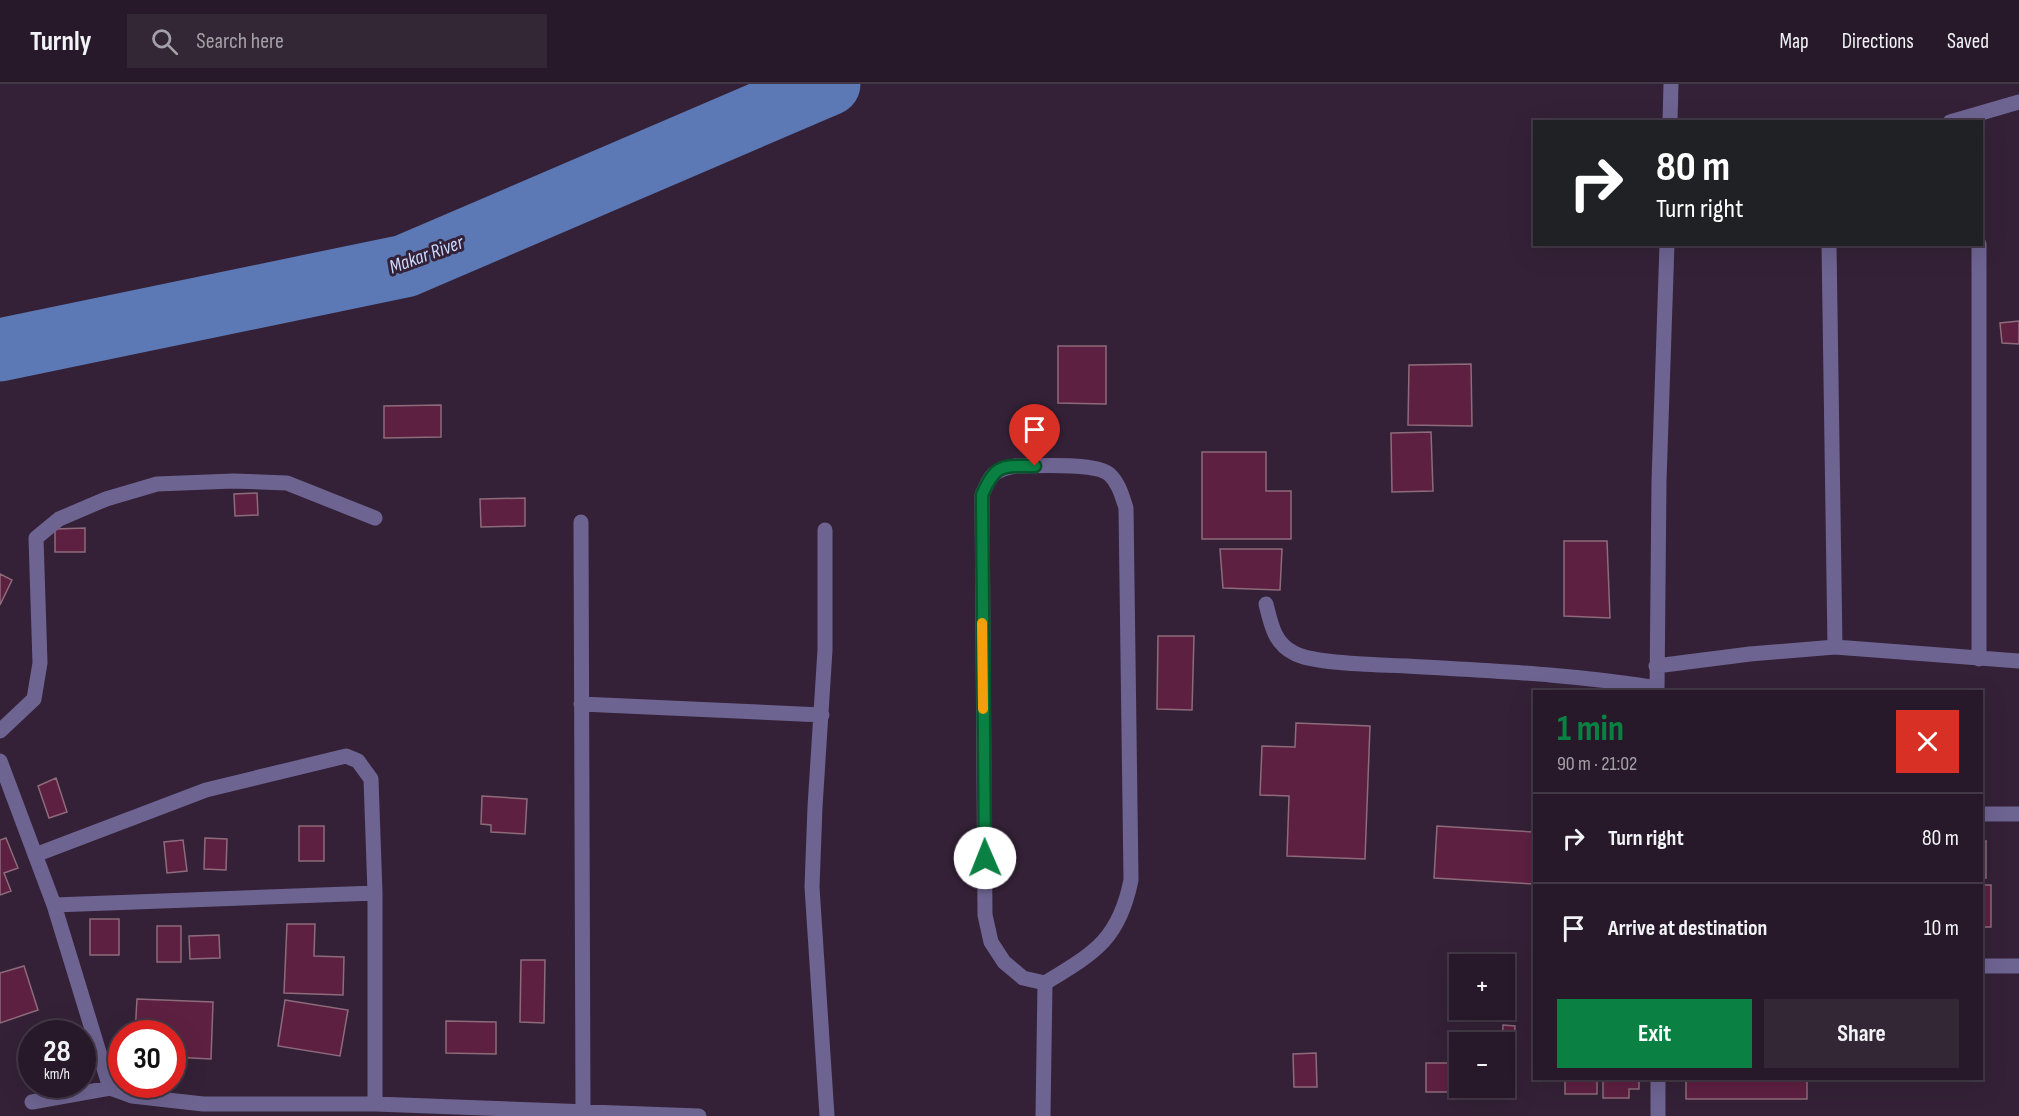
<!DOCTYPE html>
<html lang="en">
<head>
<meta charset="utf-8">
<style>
  :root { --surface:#271929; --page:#332635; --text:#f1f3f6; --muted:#a4a0a8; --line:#433846; --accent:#0b8043 }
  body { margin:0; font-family:"Sofia Sans Condensed",sans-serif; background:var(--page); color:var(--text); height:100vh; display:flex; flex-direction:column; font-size:22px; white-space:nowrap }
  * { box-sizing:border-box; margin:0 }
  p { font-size:20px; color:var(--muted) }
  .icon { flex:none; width:33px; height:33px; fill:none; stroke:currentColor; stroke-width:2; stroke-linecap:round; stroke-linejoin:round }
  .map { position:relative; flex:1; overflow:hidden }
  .panel { position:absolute; left:1533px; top:606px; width:450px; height:390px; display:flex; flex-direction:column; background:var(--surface); border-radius:0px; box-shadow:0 6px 24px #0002,0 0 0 2px var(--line) }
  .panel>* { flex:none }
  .hud { position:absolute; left:1533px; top:36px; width:450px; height:126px; border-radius:0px; box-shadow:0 6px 24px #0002,0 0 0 2px var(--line); background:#202124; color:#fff; overflow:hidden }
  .controls { position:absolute; left:1449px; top:870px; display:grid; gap:12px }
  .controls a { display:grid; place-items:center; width:66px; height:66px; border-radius:0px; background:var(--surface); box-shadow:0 6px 24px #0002,0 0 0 2px var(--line); font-size:30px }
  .speed { position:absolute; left:18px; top:936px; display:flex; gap:12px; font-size:30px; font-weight:700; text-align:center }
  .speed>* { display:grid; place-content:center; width:78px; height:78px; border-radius:50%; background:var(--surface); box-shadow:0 6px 24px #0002,0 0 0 2px var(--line); line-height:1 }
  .speed small { font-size:15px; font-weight:400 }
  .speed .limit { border:9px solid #d22; background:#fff; color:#111 }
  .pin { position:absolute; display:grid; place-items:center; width:51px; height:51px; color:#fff; margin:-62px -26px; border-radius:50% 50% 50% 0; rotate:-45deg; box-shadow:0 0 6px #0007 }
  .pin .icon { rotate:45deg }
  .me { position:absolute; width:66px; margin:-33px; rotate:359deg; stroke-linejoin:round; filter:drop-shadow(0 0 4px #0008) }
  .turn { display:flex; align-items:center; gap:21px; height:126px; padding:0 24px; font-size:27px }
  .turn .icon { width:78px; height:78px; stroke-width:2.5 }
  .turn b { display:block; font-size:42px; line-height:51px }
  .round { display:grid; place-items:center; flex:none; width:63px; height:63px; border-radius:0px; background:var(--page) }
  .overview { display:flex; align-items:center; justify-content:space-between; height:102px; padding:0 24px }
  h1 { font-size:36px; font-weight:700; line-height:45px; color:var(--accent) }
  .button { display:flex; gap:12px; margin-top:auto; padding:12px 24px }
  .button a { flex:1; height:69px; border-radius:0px; background:var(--accent); color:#fff; font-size:24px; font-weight:700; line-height:69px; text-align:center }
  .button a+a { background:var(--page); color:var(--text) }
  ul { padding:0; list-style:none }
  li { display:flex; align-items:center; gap:18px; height:90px; padding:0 24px; border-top:2px solid var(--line) }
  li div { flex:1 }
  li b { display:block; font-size:22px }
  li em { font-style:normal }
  header { display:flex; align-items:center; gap:36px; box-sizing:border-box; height:84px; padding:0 30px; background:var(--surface); border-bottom:2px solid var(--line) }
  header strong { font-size:28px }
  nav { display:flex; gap:33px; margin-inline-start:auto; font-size:21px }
  .search { width:420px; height:54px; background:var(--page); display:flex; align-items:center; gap:15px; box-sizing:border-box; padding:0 21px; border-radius:0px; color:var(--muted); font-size:22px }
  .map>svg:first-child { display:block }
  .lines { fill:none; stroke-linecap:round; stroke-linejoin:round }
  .river { stroke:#5c79b5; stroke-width:63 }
  .building { fill:#5e2041; stroke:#8d6b7a; stroke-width:1.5 }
  .minor { stroke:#6e6492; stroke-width:15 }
  .route-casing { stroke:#07532c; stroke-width:15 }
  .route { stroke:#0b8043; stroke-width:10 }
  .slow { stroke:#f59e0b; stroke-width:10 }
  .labels { text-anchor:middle; stroke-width:6; stroke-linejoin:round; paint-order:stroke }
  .water-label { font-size:20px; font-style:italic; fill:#c9dafd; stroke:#342137 }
</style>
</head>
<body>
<header>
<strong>Turnly</strong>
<div class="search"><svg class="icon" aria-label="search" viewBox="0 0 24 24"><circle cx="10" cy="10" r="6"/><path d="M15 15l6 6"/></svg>Search here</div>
<nav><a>Map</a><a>Directions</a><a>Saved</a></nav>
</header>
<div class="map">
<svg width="2019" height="1032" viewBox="0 0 2019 1032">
  <rect width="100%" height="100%" fill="#342137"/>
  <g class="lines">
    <path class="river" d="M0,266L405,182L829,0"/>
  </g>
  <path class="building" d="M2019,237V260L2002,259L2000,239Z
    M1058,262H1106V320L1058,319Z
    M1471,280L1472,342L1408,341L1409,281Z
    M441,321V353L384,354V322Z
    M1431,348L1433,407L1392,408L1391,349Z
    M1202,368H1266V407H1291V455H1202Z
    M257,409L258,431L235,432L234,410Z
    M525,414V442L481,443L480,415Z
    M85,444V468H55V445Z
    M1564,457H1607L1610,534L1564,532Z
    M1220,465H1282L1280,506L1223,504Z
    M0,490L12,496L0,521Z
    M1158,552H1194L1192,626L1157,625Z
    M1296,639L1370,642L1365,775L1287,772L1289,712L1260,711L1262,662L1295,663Z
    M56,694L67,728L49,734L38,702Z
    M482,712L527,715L525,750L491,748V741L481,740Z
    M299,742H324V777H299Z
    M1437,742L1534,748V800L1434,794Z
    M6,754L18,784L4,789L11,807L0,811V756Z
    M205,754L227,755L226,786L204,785Z
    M183,756L187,787L167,789L164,758Z
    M1982,757H1986V794H1982Z
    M1982,801H1991V843H1982Z
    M90,835H119V871H90Z
    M287,840H315L314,872L344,873L343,911L284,909Z
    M157,842H181V878H157Z
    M219,851L220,874L190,875L189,852Z
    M521,876H545L544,939L520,938Z
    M24,882L38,926L0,939V889Z
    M137,915L213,918L211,975L172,973V950H135Z
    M285,916L348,926L340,972L278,962Z
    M446,937L496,938V970L446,969Z
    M1503,941L1515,942L1513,987L1504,986V958H1502Z
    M1316,969L1317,1003H1294L1293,970Z
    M1426,979H1460V1008H1426Z
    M1565,994H1597V1010H1565Z
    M1603,994H1639V1005H1629V1014H1603Z
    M1686,994H1807V1015H1686Z"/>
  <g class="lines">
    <path class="minor" d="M1670,38L1671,0
      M1950,38L2019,18
      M1829,160L1835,563
      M1979,160V575
      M1016,382C1036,382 1095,378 1109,390C1119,399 1122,412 1126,424L1131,796C1119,856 1094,869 1045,899L1023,894L1004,878L991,858L985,831L982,411C991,390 993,386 1016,382Z
      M581,438L583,1027
      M825,446V566L815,723L812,803L827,1032
      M1266,520C1271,540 1274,559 1294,569C1312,580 1383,581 1407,582C1490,587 1575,590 1657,604
      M1656,582L1750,570L1835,563L2019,577
      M1657,608L1659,397L1667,160
      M581,620L822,631
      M0,647L34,615L40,579L36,454L59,435L106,415L157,400L233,397L287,399L375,434
      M0,677L54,821L110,1004
      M1982,730H2019
      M35,771L206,706L346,672L358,677L371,695L375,809
      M54,821L375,809V1020
      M1982,882H2019
      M1658,994V1032
      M32,1018L110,1004L132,1012L203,1020H375L699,1032
      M1043,1032L1045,899"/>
  </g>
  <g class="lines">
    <g class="route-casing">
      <path id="route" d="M985,774L982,411C996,379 1002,382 1035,382"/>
    </g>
    <use href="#route" class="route"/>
    <path class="slow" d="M982,539L983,625"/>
  </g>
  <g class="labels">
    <g class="water-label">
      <text transform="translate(426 170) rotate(-20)" y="7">Makar River</text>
    </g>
  </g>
</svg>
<div class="controls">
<a>+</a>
<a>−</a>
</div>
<div class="speed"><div>28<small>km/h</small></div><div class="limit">30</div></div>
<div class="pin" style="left:1035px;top:382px;background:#d93025"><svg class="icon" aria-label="arrive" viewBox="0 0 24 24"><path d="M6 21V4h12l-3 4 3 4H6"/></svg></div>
<svg class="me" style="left:985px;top:774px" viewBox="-20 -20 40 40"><circle r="19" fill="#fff"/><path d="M0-13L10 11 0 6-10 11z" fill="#0b8043"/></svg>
<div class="hud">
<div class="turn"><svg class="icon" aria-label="right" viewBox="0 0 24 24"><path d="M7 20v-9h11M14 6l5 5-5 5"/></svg><div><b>80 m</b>Turn right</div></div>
</div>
<section class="panel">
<div class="overview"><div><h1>1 min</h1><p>90 m · 21:02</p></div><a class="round" style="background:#d93025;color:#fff"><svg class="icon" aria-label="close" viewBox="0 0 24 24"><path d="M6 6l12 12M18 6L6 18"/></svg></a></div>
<ul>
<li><svg class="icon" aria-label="right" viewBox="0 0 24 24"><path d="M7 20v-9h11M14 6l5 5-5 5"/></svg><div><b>Turn right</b></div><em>80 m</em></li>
<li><svg class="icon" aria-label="arrive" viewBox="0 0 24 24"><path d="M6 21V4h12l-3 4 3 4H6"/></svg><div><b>Arrive at destination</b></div><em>10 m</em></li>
</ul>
<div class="button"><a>Exit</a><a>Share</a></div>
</section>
</div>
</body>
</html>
